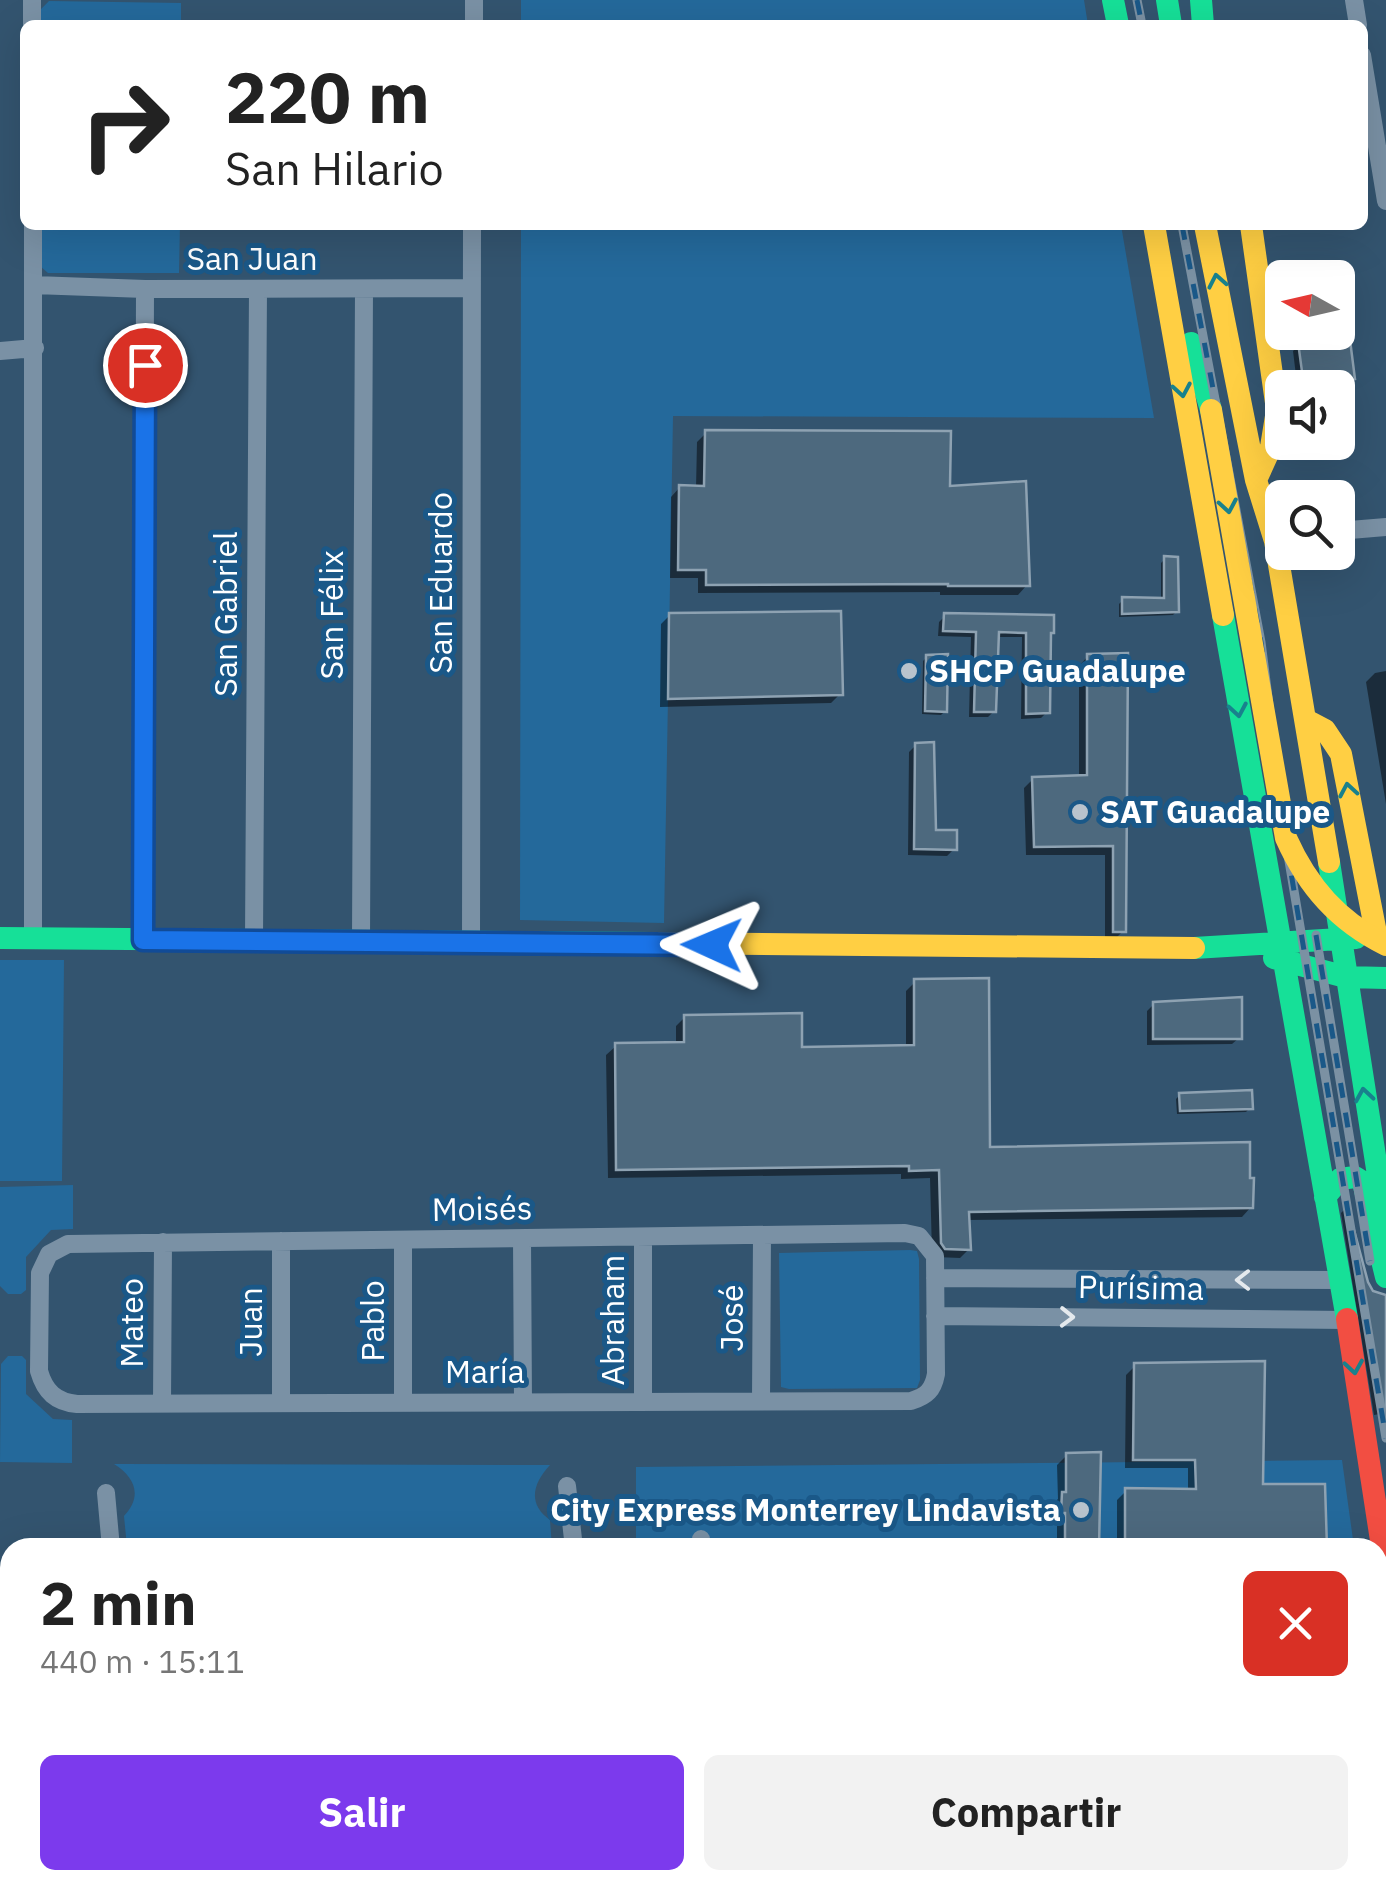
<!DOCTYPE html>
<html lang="es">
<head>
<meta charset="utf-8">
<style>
  :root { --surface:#fff; --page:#f2f2f2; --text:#222; --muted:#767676; --accent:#7c3aed }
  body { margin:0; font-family:"IBM Plex Sans",sans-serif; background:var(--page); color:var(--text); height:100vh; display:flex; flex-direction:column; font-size:38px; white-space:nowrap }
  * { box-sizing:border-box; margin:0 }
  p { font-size:32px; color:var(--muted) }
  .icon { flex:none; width:55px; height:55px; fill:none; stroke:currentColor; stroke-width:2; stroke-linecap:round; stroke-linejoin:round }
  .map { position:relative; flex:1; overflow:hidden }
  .sheet { position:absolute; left:0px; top:1538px; width:1388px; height:352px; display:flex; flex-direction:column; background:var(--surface); border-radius:30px 30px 0 0; box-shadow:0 10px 40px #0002 }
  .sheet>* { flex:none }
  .top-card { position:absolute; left:20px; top:20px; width:1348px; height:210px; border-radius:15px; box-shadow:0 10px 40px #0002; background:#fff; color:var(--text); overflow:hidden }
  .needle { width:65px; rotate:278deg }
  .fabs { position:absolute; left:1265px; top:260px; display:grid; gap:20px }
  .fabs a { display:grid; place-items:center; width:90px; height:90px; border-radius:15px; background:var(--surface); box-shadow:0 10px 40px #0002; font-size:50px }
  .pin { position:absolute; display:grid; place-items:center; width:85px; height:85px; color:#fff; margin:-42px; border:5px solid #fff; border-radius:50%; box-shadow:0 2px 10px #0007 }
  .me { position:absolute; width:110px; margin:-55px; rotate:271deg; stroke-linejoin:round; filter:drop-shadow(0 0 8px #0008) }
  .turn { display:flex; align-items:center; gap:35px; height:210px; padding:0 40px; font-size:45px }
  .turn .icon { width:130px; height:130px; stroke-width:2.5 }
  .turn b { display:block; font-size:70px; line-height:85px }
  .round { display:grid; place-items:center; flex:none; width:105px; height:105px; border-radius:15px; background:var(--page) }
  .headline { display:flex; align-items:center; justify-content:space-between; height:170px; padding:0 40px }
  h1 { font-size:60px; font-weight:700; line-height:75px }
  .primary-button { display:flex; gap:20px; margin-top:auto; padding:20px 40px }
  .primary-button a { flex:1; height:115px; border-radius:15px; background:var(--accent); color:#fff; font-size:40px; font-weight:700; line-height:115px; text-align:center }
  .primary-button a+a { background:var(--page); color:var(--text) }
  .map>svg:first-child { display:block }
  .green { fill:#24699b }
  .shadow { fill:#0007 }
  .building { fill:#4d697e; stroke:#8ea2b2; stroke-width:2.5 }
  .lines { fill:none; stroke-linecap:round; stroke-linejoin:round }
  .street { stroke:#7a91a5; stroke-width:18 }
  .fast { stroke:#16e098; stroke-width:22 }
  .slow { stroke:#ffcf43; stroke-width:22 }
  .jam { stroke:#f24e42; stroke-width:22 }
  .rail-casing { stroke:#7b91a3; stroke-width:9 }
  .rail { stroke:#1a5888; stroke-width:5; stroke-dasharray:15; stroke-linecap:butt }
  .slow-bridge { stroke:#ffcf43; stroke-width:22 }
  .oneway { stroke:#19818d }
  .oneway2 { stroke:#e4e9ed }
  .route-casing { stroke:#114b97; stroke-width:25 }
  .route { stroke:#1a73e8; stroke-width:18 }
  .poi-dot { fill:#b8c3cd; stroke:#1a5888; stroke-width:4 }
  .labels { text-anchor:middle; stroke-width:10; stroke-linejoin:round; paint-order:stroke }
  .street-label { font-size:32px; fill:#fff; stroke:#1a5888 }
  .poi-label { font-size:32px; font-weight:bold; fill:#fff; stroke:#1a5888; text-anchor:start }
</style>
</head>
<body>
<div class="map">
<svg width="1386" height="1889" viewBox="0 0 1386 1889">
  <rect width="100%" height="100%" fill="#33546f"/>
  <path class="green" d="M521,0H1084L1088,25H521Z
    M49,1L181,3V25H40V10Z
    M40,225H180L179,273H48L40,266Z
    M521,225H1121L1154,418L673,416L664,923L520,920Z
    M0,960H64L62,1181H0Z
    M73,1185V1229L51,1230L26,1257V1290L21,1294H8L0,1286V1187Z
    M910,1250L917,1251L919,1259L920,1380L917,1388L789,1389L781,1387L779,1253Z
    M8,1356H22L26,1360V1394L53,1419L72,1420V1463L0,1462L1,1364Z
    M1342,1460L1354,1547H636V1467Z
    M114,1464L550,1465C533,1483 527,1504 550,1520L552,1547H127L124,1516C143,1496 135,1477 114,1464Z"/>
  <path class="shadow" d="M1300,344L1353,378L1338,388H1314V382L1297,384L1293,351Z
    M706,433L948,488L1027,585L1018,595H940V592L698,593V578H670L671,497L680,487L696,488L697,442Z
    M1165,559L1177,611L1173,615L1119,617V604L1123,600L1161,601V563Z
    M670,615L840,694L831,703L660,707L661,624Z
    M945,616L1048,635L1047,712L1041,718L1021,719L1022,637H997L994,711L988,717H969L971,637L938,636L939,622Z
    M1088,656H1125L1123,931L1114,940H1105V855H1026L1024,788L1033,779L1079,778V666Z
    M927,657L945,711L941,715L922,714L923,661Z
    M1386,671V804L1366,682L1375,673Z
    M916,745L934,832L954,849L947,856L908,855L909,752Z
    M915,982L988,1149L1251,1207L1242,1217L967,1220L969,1249L960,1258L936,1257L932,1253L930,1178L901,1179V1174L608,1178L606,1055L616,1046L676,1045V1026L685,1017L800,1050L906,1048V991Z
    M1154,1004L1239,1038L1232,1044L1147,1045V1011Z
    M1180,1095L1250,1108L1246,1112L1177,1114L1176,1099Z
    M1345,1209L1370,1291L1386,1297V1413L1374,1415L1341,1213Z
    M1135,1366L1260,1486L1325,1548H1117V1500L1126,1491H1188V1468H1125L1126,1375Z
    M1067,1455L1096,1548H1057V1522L1053,1521V1503L1058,1499L1057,1465Z
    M751,1880H1025V1889H752Z
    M1280,1880H1300V1889H1280Z"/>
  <path class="building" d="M1349,332L1355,379L1321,388L1320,376L1303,379L1298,342Z
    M705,430L951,431L950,486L1026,481L1030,586H948V584L706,585V570H678L679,485L704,486Z
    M1164,556L1178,557L1179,612L1122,614V597L1164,598Z
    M841,611L843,695L668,699L669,613Z
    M944,613L1054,615V633H1051L1050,713L1026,714V633L999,632L996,712H974L976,632L943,631Z
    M1128,653L1126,932H1113V846L1034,847L1032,777L1087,775V654Z
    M948,654L947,712L925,711L926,655Z
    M934,742L936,830H957V850L914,849L915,743Z
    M989,978L990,1147L1250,1142V1178H1254L1253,1208L969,1212L971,1250L945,1249L941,1243L939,1170L909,1171V1166L616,1170L615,1043L684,1042V1015L802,1013V1047L914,1045V979Z
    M1242,997V1039H1153V1002Z
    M1252,1090L1253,1109L1180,1111L1179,1093Z
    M1347,1204L1368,1282L1373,1291L1386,1295V1415L1381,1416Z
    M1265,1361L1263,1484H1325L1327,1548H1125V1488L1196,1489L1195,1460H1133L1134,1363Z
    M1101,1452L1099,1548H1065V1513H1061L1062,1492H1066V1453Z"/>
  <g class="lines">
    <path class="street" d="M32,0V25
      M1354,0L1358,25
      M474,25V0
      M1362,55L1386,201
      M34,285L145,289L471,288
      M0,351L35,348
      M1338,531L1386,527
      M33,939V225
      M254,939L258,289
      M143,940L145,289
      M361,940L364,289
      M471,942L472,225
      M905,1233L919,1236L935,1256L936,1374C933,1390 927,1396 911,1401L77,1404C56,1402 45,1392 39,1371L40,1273L49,1254L68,1244Z
      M643,1237V1402
      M522,1239L523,1402
      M281,1241V1403
      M935,1278L1341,1280
      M935,1316L1347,1320
      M761,1401L762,1235
      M403,1402V1240
      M162,1403L163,1242
      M567,1486L574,1548
      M106,1493L111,1548
      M701,1539V1548
      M701,1880V1889
      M101,1889V1880
      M215,1889L216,1880
      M331,1889L332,1880
      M445,1889V1880
      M561,1889L562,1880"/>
    <path class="fast" d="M1113,0L1118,25
      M1167,0L1171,25
      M1201,0L1203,25
      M1191,343L1211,410
      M1223,615L1347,1319
      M1329,862L1386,1226
      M0,938L652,943
      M1194,948L1356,938
      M1274,958L1346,977L1386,978
      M1325,1197L1340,1179L1355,1177L1363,1182L1386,1277"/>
    <path class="slow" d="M1154,225L1223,615
      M1205,225L1256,480L1275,541L1329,862
      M1251,225L1277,410L1271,447L1256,480
      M1306,720L1325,730L1341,754L1377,938
      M652,943L1194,948"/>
    <path class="jam" d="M1347,1319L1386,1573"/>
    <g class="rail-casing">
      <path id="rail" d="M1137,0L1142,25
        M1182,225L1261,642L1288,855L1386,1438
        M1316,935L1370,1261"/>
    </g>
    <use href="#rail" class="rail"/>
    <path class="slow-bridge" d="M1211,410L1286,838C1308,887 1338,921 1386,945"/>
  </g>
  <defs><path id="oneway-chevron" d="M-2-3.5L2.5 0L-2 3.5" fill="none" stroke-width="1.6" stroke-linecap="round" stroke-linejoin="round" transform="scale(2.5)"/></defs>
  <g class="oneway">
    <use href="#oneway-chevron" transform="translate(1217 281) rotate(-101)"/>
    <use href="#oneway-chevron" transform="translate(1182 390) rotate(80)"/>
    <use href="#oneway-chevron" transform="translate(1228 506) rotate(80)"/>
    <use href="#oneway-chevron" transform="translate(1238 710) rotate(80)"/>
    <use href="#oneway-chevron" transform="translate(1348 790) rotate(-100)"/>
    <use href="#oneway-chevron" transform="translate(1364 1095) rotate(-99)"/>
    <use href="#oneway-chevron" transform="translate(1354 1367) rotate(81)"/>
  </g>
  <g class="oneway2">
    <use href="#oneway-chevron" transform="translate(1243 1280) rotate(-180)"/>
    <use href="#oneway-chevron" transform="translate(1067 1317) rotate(1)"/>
  </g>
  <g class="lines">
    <g class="route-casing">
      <path id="route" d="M145,365L143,940L712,945"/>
    </g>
    <use href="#route" class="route"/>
  </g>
  <g class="poi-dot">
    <circle cx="909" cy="671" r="10"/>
    <circle cx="1080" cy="812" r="10"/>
    <circle cx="1081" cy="1510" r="10"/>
  </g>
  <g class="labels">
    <g class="street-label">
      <text x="252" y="270">San Juan</text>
      <text transform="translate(441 583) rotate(-90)" y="11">San Eduardo</text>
      <text transform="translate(226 614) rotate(-90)" y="11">San Gabriel</text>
      <text transform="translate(332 615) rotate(-90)" y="11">San Félix</text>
      <text transform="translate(482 1209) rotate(-1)" y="11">Moisés</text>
      <text transform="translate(1141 1288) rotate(1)" y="11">Purísima</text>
      <text transform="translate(732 1318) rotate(-90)" y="11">José</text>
      <text transform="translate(613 1320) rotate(-90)" y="11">Abraham</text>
      <text transform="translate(373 1321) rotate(-90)" y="11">Pablo</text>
      <text transform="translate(251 1322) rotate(-90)" y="11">Juan</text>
      <text transform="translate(132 1323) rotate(-90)" y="11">Mateo</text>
      <text x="485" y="1383">María</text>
    </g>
    <g class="poi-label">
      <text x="929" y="682">SHCP Guadalupe</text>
      <text x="1100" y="823">SAT Guadalupe</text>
      <text x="1061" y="1521" text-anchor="end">City Express Monterrey Lindavista</text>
    </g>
  </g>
</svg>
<div class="fabs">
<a><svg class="needle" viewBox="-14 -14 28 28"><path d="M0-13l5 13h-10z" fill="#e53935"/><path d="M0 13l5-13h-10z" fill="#767676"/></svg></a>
<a><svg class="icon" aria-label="sound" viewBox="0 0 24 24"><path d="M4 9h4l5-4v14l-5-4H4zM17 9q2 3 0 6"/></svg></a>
<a><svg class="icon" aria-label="search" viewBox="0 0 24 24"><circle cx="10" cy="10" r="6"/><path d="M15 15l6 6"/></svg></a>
</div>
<div class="pin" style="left:145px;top:365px;background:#d93025"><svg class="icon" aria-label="arrive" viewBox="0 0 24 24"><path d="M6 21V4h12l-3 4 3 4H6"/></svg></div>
<svg class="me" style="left:712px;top:945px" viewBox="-20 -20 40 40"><path d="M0-17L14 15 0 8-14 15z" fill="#1a73e8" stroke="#fff" stroke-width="4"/></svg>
<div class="top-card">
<div class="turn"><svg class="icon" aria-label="right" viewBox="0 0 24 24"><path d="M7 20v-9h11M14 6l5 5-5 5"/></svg><div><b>220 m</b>San Hilario</div></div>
</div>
<section class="sheet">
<div class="headline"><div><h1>2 min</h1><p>440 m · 15:11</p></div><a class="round" style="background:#d93025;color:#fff"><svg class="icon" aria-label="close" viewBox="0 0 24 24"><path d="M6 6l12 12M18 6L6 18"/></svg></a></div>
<div class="primary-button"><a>Salir</a><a>Compartir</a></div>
</section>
</div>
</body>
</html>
